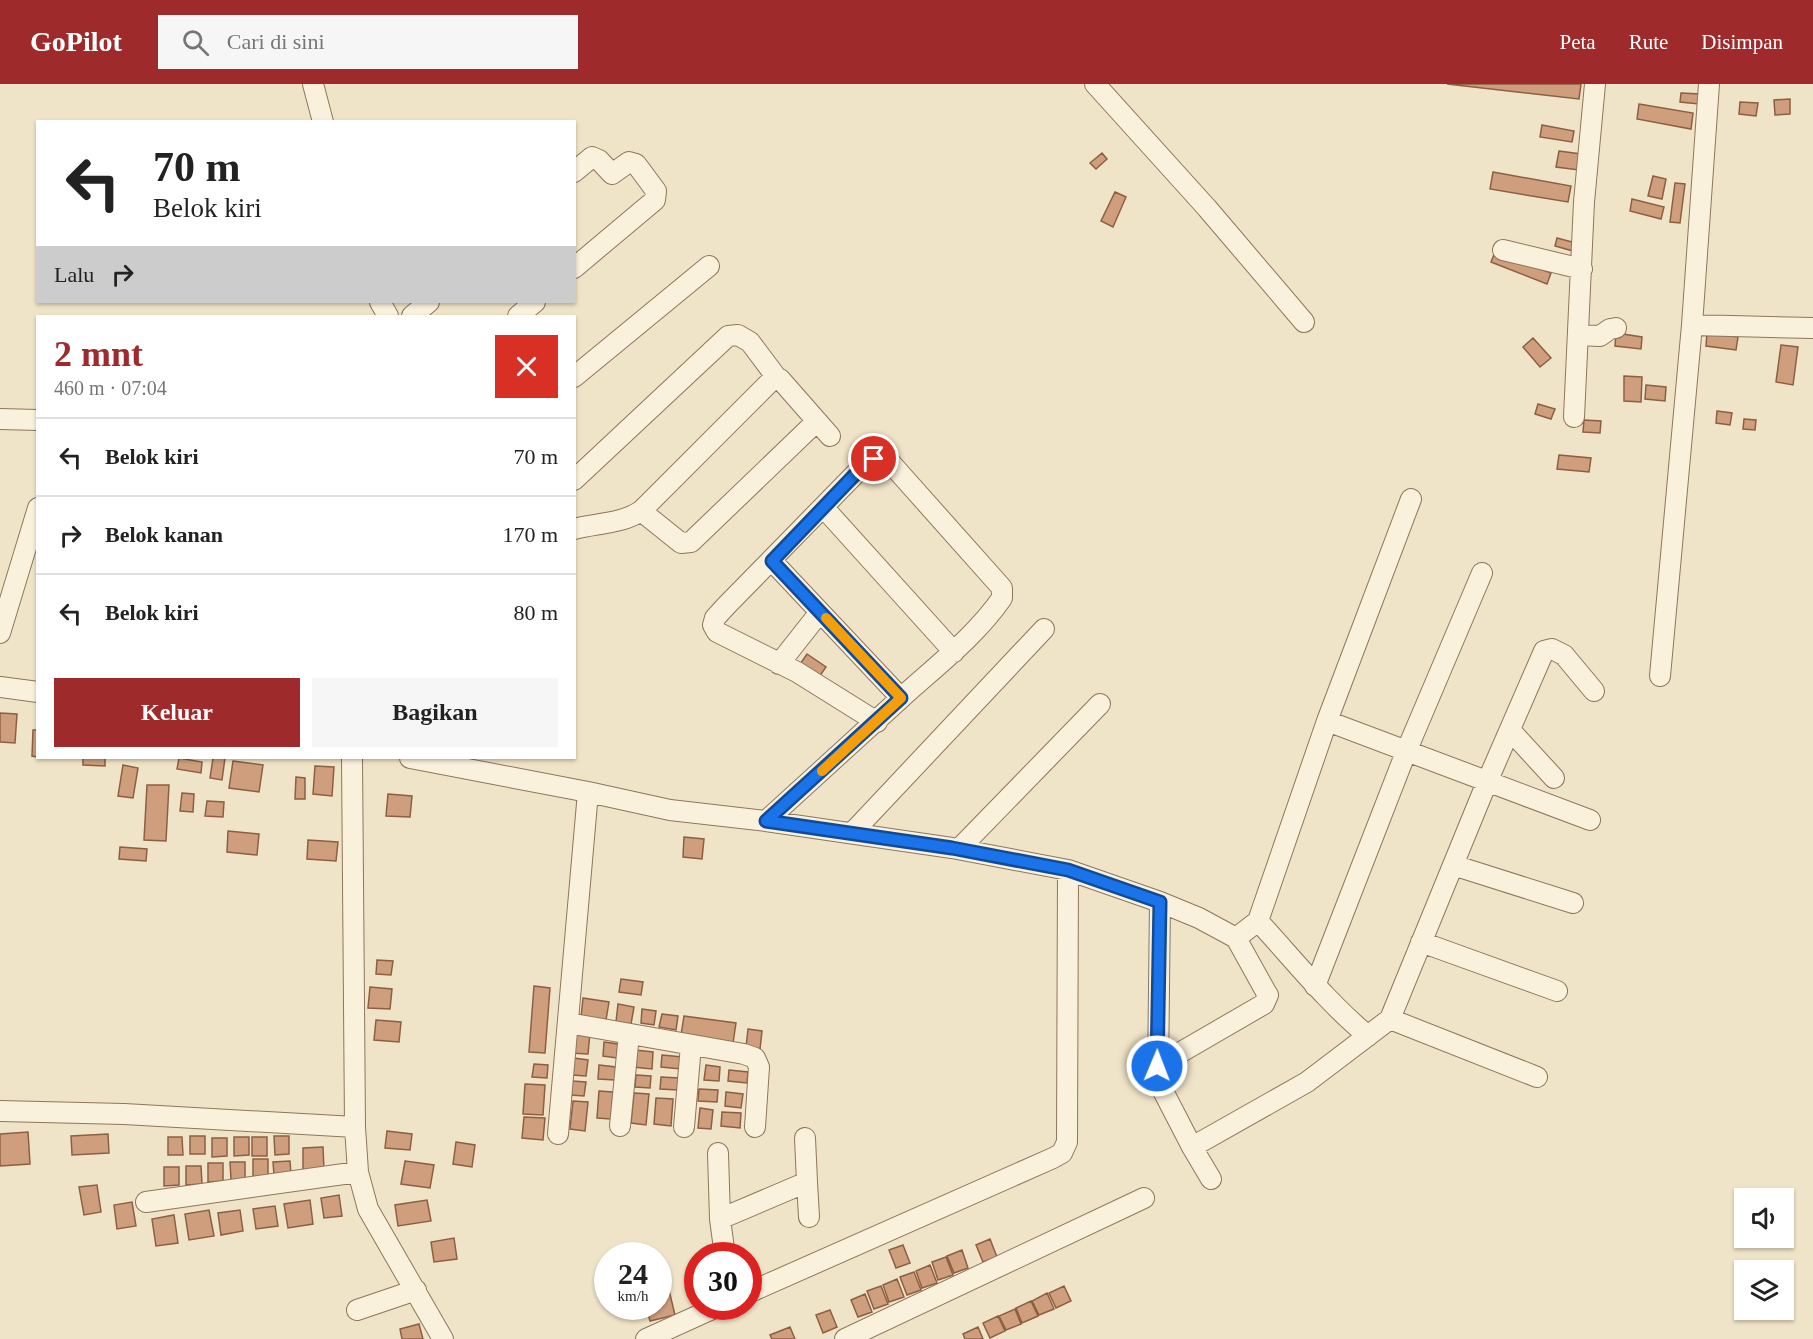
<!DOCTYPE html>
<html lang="id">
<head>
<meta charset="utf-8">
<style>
  :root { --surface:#fff; --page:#f6f6f6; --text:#222; --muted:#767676; --line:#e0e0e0; --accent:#9e2a2b }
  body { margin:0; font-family:"Times New Roman",serif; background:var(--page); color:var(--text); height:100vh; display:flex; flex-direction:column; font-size:22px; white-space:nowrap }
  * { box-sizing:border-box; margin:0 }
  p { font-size:20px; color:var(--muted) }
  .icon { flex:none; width:33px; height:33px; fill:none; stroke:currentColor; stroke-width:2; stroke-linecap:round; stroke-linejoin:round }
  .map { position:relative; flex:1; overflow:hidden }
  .details { position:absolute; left:36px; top:231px; width:540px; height:444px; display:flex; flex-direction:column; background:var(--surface); border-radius:0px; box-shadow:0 2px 4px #0004 }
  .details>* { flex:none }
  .guide { position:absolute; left:36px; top:36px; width:540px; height:183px; border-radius:0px; box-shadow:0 2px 4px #0004; background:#fff; color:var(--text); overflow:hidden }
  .controls { position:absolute; left:1734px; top:1104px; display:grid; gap:12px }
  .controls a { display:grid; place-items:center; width:60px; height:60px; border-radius:0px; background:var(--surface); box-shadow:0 2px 4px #0004; font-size:30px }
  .speed { position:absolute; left:594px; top:1158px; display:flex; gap:12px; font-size:30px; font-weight:700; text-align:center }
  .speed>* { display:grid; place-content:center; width:78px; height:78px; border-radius:50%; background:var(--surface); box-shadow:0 2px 4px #0004; line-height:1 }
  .speed small { font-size:15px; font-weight:400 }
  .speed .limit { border:9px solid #d22; background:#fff; color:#111 }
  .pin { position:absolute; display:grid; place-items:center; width:51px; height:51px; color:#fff; margin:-26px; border:3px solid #fff; border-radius:50%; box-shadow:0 2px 6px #0007 }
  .me { position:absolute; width:66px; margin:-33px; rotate:1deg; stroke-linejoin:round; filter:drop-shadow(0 0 4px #0008) }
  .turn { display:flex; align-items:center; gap:21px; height:126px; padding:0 18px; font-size:27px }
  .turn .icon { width:78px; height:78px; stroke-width:2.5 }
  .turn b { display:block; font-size:42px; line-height:51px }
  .then { display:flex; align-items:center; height:57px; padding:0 18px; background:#0003; gap:12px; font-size:22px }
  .round { display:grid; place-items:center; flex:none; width:63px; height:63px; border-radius:0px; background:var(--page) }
  .summary { display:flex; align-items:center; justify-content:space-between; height:102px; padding:0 18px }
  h1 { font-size:36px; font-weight:700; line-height:45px; color:var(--accent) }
  .action { display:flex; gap:12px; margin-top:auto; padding:12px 18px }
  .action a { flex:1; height:69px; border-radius:0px; background:var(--accent); color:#fff; font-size:24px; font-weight:700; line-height:69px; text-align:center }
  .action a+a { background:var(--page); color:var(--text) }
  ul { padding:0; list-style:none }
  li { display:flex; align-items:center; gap:18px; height:78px; padding:0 18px; border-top:2px solid var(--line) }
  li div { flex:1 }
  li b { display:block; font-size:22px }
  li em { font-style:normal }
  header { display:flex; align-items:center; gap:36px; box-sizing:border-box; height:84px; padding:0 30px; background:var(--accent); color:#fff }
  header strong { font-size:28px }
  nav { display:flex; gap:33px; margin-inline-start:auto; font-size:21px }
  .search { width:420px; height:54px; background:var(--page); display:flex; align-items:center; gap:15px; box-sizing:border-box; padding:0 21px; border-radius:0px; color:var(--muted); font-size:22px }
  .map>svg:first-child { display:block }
  .building { fill:#cf9f7d; stroke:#8d5f41; stroke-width:1.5 }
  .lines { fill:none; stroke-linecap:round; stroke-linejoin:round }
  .minor-casing { stroke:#8d765c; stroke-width:22 }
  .minor { stroke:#faf1dc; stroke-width:20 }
  .route-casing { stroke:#114b97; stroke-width:15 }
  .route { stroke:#1a73e8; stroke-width:10 }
  .slow { stroke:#f59e0b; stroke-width:10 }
</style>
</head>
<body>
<header>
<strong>GoPilot</strong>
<div class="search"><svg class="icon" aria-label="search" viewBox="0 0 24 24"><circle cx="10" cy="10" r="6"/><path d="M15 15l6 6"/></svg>Cari di sini</div>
<nav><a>Peta</a><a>Rute</a><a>Disimpan</a></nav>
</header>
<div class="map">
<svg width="1813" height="1255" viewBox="0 0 1813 1255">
  <rect width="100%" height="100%" fill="#f0e4c8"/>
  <path class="building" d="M1447,0H1581L1579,15Z
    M1681,9L1700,10L1699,20L1680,18Z
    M1790,15V30L1775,31L1774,16Z
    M1740,18L1758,19L1756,32L1739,30Z
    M1639,20L1693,29L1691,45L1637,35Z
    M1542,41L1574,47L1572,58L1540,53Z
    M1559,67L1581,70L1579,86L1556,83Z
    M1102,69L1107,75L1096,85L1090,79Z
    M1493,88L1571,102L1568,118L1490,105Z
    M1653,92L1666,95L1662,115L1648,112Z
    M1675,99L1685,100L1680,139L1670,138Z
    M1115,108L1126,113L1113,143L1101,137Z
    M1632,115L1664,123L1661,135L1630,127Z
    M1557,154L1576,159L1573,167L1555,162Z
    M1495,168L1551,189L1547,200L1491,178Z
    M1616,249L1642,253L1641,265L1615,262Z
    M1707,249L1738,253L1736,266L1706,262Z
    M1533,254L1551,274L1540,283L1523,263Z
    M1781,261L1798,263L1793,301L1776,298Z
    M1624,292L1642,293L1641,318L1624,317Z
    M1646,301L1666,303L1665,317L1645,315Z
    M1538,320L1555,325L1551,335L1535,330Z
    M1717,327L1732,329L1730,341L1716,339Z
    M1744,335L1756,336L1755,346L1743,345Z
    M1584,336L1601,337L1600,349L1583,348Z
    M1559,371L1591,374L1589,388L1557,385Z
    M807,570L826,583L817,596L798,583Z
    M0,629L17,630L15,659L0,658Z
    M33,646H38V673L32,672Z
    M83,674H105V682L83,681Z
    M179,674L202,678L201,689L177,685Z
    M213,674H225L222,696L210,694Z
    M233,677L263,681L259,708L229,704Z
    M123,681L138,684L133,714L118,712Z
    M315,682L334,683L332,712L313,710Z
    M296,693L305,694V715H295Z
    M147,701H169L166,757L144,756Z
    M182,709L194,710L193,728L180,727Z
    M388,710L412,712L410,733L386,732Z
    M207,717L224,718L223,733L205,732Z
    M228,747L259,750L257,771L227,768Z
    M684,753L704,755L702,775L683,773Z
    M308,756L338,758L336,777L307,775Z
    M120,763L147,765L146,777L119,775Z
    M377,876L393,877L391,891L376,890Z
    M621,895L643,898L641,911L619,908Z
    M534,902L550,904L545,969L529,968Z
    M370,903L392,905L390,925L368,924Z
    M583,914L609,918L606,936L581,933Z
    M618,920L634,923L631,940L616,938Z
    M642,925L656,927L654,941L641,939Z
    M662,930L678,932L676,946L659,943Z
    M684,932L736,939L733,959L681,951Z
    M376,936L401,938L399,958L374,956Z
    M748,945L762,947L760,965L746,963Z
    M572,947L590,949L588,970L570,969Z
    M604,958L618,960L617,974L603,972Z
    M635,966L653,968L652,985L633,983Z
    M662,971L682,973L681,985L661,983Z
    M574,974L588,976L586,992L572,991Z
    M534,980L548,981L547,994L532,993Z
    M599,981L616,983L615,996L598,995Z
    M706,981L720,983L719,997L704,996Z
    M729,986L748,988L747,999L728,997Z
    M636,991L651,992L650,1004L635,1003Z
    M661,993L679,994L678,1006L660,1005Z
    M572,997L586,998L584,1012L571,1011Z
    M525,1000L545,1001L543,1031L523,1030Z
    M699,1005L718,1006L717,1018L698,1017Z
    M599,1007L613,1008L611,1035L597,1034Z
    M726,1008L743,1010L741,1024L725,1022Z
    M634,1009L649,1010L646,1041L631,1039Z
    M656,1014L673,1015L671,1042L654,1040Z
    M573,1017L588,1018L585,1047L570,1045Z
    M700,1024L713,1026L711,1045L698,1044Z
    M722,1028L741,1029L740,1044L721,1042Z
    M524,1033L545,1034L543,1056L522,1054Z
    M387,1047L412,1050L410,1066L385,1064Z
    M28,1048L30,1080L0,1082V1050Z
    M108,1050L109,1069L72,1071L71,1052Z
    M190,1052H205V1070H190Z
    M274,1052H289V1070L275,1071Z
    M168,1053H182L183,1071H168Z
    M234,1053H249V1071L234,1072Z
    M252,1053H267V1072H252Z
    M212,1054H227V1072L212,1073Z
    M456,1058L475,1061L472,1083L453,1080Z
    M323,1063L324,1087L303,1088V1064Z
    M253,1075H268V1094H253Z
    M290,1077L291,1091H274L273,1078Z
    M405,1077L434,1081L430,1104L401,1100Z
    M230,1078H245V1096H231Z
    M208,1079H223V1097L208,1098Z
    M186,1082H201L202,1100L186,1101Z
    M164,1083H179V1101L164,1102Z
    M97,1101L101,1128L84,1131L79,1103Z
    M339,1111L342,1132L324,1134L321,1114Z
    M310,1116L313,1140L288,1144L284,1120Z
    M427,1116L431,1137L398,1142L395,1121Z
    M132,1118L136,1142L117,1145L114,1121Z
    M275,1122L278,1142L256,1145L253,1125Z
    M209,1126L214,1152L189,1156L185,1130Z
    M240,1126L243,1147L221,1151L218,1129Z
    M174,1131L178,1159L156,1162L152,1135Z
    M454,1154L457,1175L434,1178L431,1158Z
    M990,1155L997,1173L983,1178L976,1161Z
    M903,1161L910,1179L896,1184L889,1166Z
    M962,1166L968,1184L954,1189L947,1172Z
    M946,1173L953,1191L938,1196L932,1178Z
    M930,1181L937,1199L922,1204L916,1187Z
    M914,1188L921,1206L907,1211L900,1193Z
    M897,1195L904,1213L889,1218L883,1201Z
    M668,1202L675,1231L650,1237L646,1222H658V1204Z
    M881,1202L888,1220L874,1225L867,1207Z
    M1064,1202L1071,1217L1056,1224L1049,1209Z
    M1047,1209L1054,1225L1039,1231L1032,1217Z
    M865,1210L872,1228L858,1233L851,1216Z
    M1031,1217L1038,1232L1022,1239L1016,1224Z
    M1015,1225L1021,1240L1006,1246L999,1232Z
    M830,1226L837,1243L823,1249L816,1231Z
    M998,1232L1005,1247L990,1254L983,1239Z
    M419,1240L423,1255H402L400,1245Z
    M790,1243L795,1255H772L770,1251Z
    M978,1243L983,1255H965L963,1250Z"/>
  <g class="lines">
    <g class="minor-casing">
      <path id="minor" d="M313,0L323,38
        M1095,0L1207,124L1304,238
        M574,88L592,73L599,76L612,90L629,78L636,80L656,107L655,116L574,184
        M1503,166L1582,185
        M380,218L388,232
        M412,232L429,218
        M518,232L535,218
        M1692,241L1813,244
        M1578,251L1600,252L1610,245L1616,244
        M574,293L709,182
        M1574,333L1584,118L1595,0
        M0,335L38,336
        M574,396L728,252L738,251L750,258L777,294
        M824,424L954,568
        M641,427L681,459L691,458L817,337
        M574,445C598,439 621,440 641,427L774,294L780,295L830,352
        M772,477L901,614
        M0,549L38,424
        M779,580L820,528
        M1660,592L1692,241L1709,0
        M0,603L38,608
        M1327,637L1590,736
        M1510,646L1554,694
        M352,674L355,1043L358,1088L368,1125L443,1255
        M410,674L588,708L670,726L766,737L952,764L1068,786L1160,818L1199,834L1236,854L1258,837L1327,637L1411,415
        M766,737C811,696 856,655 901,614C936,582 975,553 1002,514V504L888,376L877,373L866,379L726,522L715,534L713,541L717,548L797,588L877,638
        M852,749L1044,545
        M959,765L1100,620
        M1453,781L1573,819
        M1160,818L1158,991L1161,1003L1192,1063L1211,1095
        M1258,837C1294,876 1327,918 1368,952
        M1421,858L1557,907
        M1315,902L1406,668L1482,489
        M1390,935L1537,993
        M568,939L744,970L755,974L759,983L755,1043
        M1157,982L1264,920L1268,911L1266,908L1236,854
        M0,1027L124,1030L355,1043
        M620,1042L629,950
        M684,1043L691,961
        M558,1050L588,708
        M805,1054L807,1098
        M1192,1063L1307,998L1390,935L1487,698L1544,567L1552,565L1564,571L1594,607
        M718,1069L720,1135L725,1172
        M146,1118L358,1088
        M720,1135L807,1098L809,1133
        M748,1209L1053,1074L1062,1069L1067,1058L1068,786
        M357,1226L416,1206
        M646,1255L719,1222
        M845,1255L1144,1114"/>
    </g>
    <use href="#minor" class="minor"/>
  </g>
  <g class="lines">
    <g class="route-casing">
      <path id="route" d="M874,375L866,379L772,477L901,614L766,737L952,764L1068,786L1160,818L1157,982"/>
    </g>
    <use href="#route" class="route"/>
    <path class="slow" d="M822,687L901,614L826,534"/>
  </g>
</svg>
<div class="controls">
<a><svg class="icon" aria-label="sound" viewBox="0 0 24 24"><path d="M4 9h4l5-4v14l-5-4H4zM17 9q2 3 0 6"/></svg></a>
<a><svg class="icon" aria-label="layers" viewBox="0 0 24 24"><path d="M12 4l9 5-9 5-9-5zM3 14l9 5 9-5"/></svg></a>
</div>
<div class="speed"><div>24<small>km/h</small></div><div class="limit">30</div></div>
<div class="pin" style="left:874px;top:375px;background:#d93025"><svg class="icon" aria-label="arrive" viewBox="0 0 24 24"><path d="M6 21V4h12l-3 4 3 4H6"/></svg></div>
<svg class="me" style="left:1157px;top:982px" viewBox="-20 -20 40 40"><circle r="17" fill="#1a73e8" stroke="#fff" stroke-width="3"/><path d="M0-11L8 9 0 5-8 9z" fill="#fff"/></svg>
<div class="guide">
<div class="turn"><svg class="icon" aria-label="left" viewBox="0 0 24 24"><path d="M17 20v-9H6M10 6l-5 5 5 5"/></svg><div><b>70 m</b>Belok kiri</div></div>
<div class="then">Lalu<svg class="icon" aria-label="right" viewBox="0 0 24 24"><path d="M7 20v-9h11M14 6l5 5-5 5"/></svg></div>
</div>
<section class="details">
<div class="summary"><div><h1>2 mnt</h1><p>460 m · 07:04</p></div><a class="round" style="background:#d93025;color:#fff"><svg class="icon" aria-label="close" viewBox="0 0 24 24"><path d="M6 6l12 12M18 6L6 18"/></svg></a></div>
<ul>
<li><svg class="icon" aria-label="left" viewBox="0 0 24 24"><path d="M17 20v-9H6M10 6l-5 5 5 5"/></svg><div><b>Belok kiri</b></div><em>70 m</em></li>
<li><svg class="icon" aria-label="right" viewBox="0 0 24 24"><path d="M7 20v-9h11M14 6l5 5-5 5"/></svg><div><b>Belok kanan</b></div><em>170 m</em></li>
<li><svg class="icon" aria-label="left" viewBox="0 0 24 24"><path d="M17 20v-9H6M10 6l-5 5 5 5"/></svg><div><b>Belok kiri</b></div><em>80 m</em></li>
</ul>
<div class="action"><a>Keluar</a><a>Bagikan</a></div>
</section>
</div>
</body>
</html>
